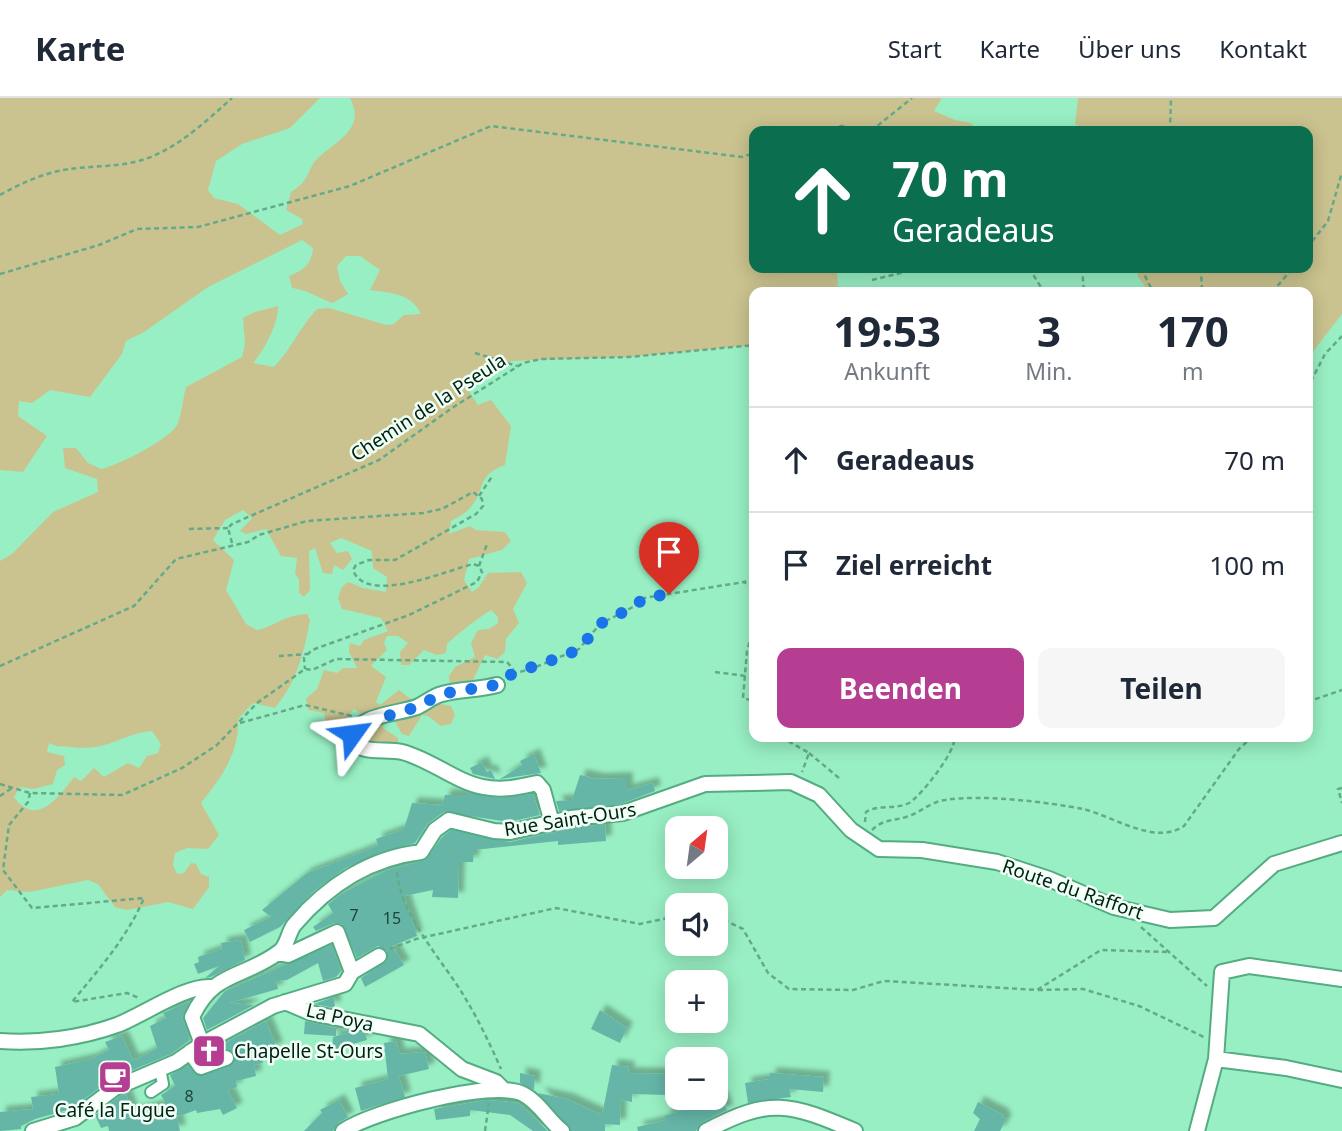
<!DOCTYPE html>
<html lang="de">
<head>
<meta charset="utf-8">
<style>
  :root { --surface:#fff; --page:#f6f6f7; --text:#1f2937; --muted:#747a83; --line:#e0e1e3; --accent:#b53d92 }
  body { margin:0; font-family:"Noto Sans",sans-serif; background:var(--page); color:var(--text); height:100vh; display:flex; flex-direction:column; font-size:26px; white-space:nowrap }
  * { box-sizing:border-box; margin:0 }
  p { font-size:23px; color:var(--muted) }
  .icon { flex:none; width:38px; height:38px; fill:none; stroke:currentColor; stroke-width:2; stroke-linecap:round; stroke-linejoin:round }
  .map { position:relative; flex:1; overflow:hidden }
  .side { position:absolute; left:749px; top:189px; width:564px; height:455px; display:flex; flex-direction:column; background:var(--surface); border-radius:14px; box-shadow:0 4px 18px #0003 }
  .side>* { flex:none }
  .top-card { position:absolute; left:749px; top:28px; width:564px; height:147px; border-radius:14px; box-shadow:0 4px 18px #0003; background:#0b6e4f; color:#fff; overflow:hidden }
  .needle { width:46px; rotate:29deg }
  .tools { position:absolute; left:665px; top:718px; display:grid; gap:14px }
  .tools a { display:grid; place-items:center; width:63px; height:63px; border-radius:14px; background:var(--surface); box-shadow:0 4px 18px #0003; font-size:35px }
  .pin { position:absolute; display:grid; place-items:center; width:60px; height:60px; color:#fff; margin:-72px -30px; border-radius:50% 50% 50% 0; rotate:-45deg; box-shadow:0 0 7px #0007 }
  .pin .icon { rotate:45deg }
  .me { position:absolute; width:77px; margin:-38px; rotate:59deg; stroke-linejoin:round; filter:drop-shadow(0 0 5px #0008) }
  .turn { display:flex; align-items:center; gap:24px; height:147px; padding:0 28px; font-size:32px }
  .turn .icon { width:91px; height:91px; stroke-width:2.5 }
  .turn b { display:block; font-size:49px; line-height:60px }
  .eta { display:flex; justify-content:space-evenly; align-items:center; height:119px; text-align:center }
  .eta b { font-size:42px; font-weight:700; line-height:49px }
  .cta { display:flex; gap:14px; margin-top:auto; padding:14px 28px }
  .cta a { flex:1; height:80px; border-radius:14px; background:var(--accent); color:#fff; font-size:28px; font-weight:700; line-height:80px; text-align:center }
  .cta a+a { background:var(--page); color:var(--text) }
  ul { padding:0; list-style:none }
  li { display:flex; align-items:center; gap:21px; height:105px; padding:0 28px; border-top:2px solid var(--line) }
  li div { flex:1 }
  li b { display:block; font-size:26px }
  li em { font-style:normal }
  header { display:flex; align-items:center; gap:42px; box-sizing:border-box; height:98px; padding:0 35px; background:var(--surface); border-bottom:2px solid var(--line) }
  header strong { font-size:33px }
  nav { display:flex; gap:38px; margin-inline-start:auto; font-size:24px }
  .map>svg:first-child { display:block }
  .green { fill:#cac38f; fill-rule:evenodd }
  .building { fill:#66b6a8; filter:url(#shadow) }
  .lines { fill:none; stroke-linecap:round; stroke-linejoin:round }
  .pedestrian-casing { stroke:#54ac83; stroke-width:14 }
  .minor-casing { stroke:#54ac83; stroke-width:18 }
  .path { stroke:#65aa88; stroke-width:2.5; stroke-dasharray:5 3.5; stroke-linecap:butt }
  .pedestrian { stroke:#fff; stroke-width:10 }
  .minor { stroke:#fff; stroke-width:14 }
  .route { stroke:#1a73e8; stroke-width:12; stroke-dasharray:0 21.6 }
  .labels { text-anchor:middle; stroke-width:5; stroke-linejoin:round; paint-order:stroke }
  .number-label { font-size:16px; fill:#1a4638 }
  .street-label { font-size:19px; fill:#002112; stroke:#effff6 }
  .poi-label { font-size:19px; fill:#002112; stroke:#effff6; text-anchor:start }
</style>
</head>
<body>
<header>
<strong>Karte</strong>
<nav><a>Start</a><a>Karte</a><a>Über uns</a><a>Kontakt</a></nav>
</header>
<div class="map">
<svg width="1342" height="1033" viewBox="0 0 1342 1033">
  <defs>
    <filter id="shadow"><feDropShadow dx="6" dy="-6" stdDeviation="2" flood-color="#0004"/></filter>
  </defs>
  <rect width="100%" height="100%" fill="#98efc3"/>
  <path class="green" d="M0,0H320L290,30L242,46L216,63L208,92L214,100L238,106L280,137L303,126L302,121L286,112L291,94C313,80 305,73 318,60C338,42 366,30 350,0H942L934,13L955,22L971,25L977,32L754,33V170H837L838,194H754V247L629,259L511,263L468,292L478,307L491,302L511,328L505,367C476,377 486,392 470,410C465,416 458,419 451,423L449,436L470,428L476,432L505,434L511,443L502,452L469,461L464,482L472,494L479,489L488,475L521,474L527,485L513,511L519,525L506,541L505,554L497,561L485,557L471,586L450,589L449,578L455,569L475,559L471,545L478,532L489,531L498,525V519L491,512C474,523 461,533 447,546L446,555L437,557L424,552L409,567H401L400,554L408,545L398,538H387L384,545L387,552L371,568L386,579L376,604L380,607L399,592L409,600L451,608L455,617L451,626L441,628L428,618L422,617L409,638L402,636L392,618L384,624L383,630L398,640V647L362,648L356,639L365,618L354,611L334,636L328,634L324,615L308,612L306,601L317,591L324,572L337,575L343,570H357L349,554L350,545L360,548L364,542L388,533L381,520L342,511L338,500L342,489L348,484L363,490L386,494L387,479L373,470L372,453L341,440L330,445L337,455L348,453L352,461L343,472L334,467L332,476L323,475L315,450L309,453L310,492L304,499L299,495V481L295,476L297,460L281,458L266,431L246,436L240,433L252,420L243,412L225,422L213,442L234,462L226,492L246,526L257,532C278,527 284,517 307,516L310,522C304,554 297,584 275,610L253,605L238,621C240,654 221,680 201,705L219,737L208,751L187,750L175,755L173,767L177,776L184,775L191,765L196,766L201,776L209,779V789L193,811L168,804L127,812L115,809L98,786L88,782L30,794L7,792L0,799V463L12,456L53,414L98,394L97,381L65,370L63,350H76L88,365L101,371C117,368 170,341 177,327C182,316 183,300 186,289L242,259L245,246L243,220L255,214L278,208C279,224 264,253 253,265L274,269C291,251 300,229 317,211L329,210L386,227L394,226L404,217L421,216C411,195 391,195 370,192L380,172L360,158H346L337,168L340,183L348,196L333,205C316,199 311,193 292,190L289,178C304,172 311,167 313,150L302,142L208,189L144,234L126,243L122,256L90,299L50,292L32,305L19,303L18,318L47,338L23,374L0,372ZM152,633L161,646L158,655L147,658L139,670L128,665L104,679L94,670L81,683L74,679C59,699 36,730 14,699L20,689L34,691L53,686L57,672L65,667L64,658L47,654L49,645C58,650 62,648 71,649C109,654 120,636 152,633Z
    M1078,0H1342V216L1307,261V194H1149L1138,179L1137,170H1307V33H1090L1075,26Z"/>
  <path class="building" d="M534,656L541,675L500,681L522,667L520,663Z
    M482,664L487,674L491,672L495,681L473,676L470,670Z
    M580,677L598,681L627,680V692L653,685L655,693L621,706L559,713L556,703L572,702Z
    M467,694L497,700L533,696L540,717L509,724L444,714L427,726L415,745L381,754L346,770L314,793L280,829L250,844L244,832L271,819L262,812L307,775L370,751L378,747L376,741L404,731L412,705L442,707L445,697H467Z
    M605,726L606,743L558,747V743L474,752L473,764H459L458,800L432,799L433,792L404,798L417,838L392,848L404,867L365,889L361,880L387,863V853L378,848L357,860L342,826L334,825L316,833L313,829L333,815L328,806L341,796L387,772L426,762L442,739L451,732L510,744L573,730Z
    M241,842L245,862L211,879L205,880L219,868L198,876L194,866L199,864L198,859L222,851L221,845Z
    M332,847L341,873L336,879L323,883L318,865L287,882L276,883L278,891L229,905L254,907L207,932L203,920L225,893Z
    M334,899L335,910L314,906Z
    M190,903L182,919L190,942L171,956L111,981L71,1011L35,1021L21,1028V1031L0,1033V1014L33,1011L31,999L59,996L55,969L91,961L109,952L105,944L122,938L133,962L145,957L157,950L150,928L166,920L163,915Z
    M600,912L627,930L620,945L591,931Z
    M266,923L277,950L261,956L263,965L254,967L256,978L236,983L237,989L228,992L237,1010L223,1017L220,1011L197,1015L196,1012L177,1019L180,1033H109L108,1028L101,1030L95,1017L120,998L126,996L132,1014L166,1006L161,997L175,988L170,977L188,967L199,978L230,969L235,957L228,951L204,956Z
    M305,923L336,930V938L304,936Z
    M354,933L365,935L367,942L332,952L333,939Z
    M396,943L399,956L425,954L429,971L399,978L405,999L361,1013L355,990L388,981L384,945Z
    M612,967L629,969L628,975L667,976V997L632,996V1004L621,1002L620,1027L605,1026V1033H571L538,995L567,1001L602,1017Z
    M520,975L535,978L534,992L520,985Z
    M770,975L824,979L823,994L789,991L791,999L748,1005L745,985L770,981Z
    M722,999L727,1012L701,1025L696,1033H638L637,1029L666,1022L664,1018Z
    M339,1002L348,1019L338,1025L333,1033H304L322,1015L320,1012Z
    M486,1002L519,1005L548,1033H533L510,1017L470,1012V1018L436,1022L434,1011Z
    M978,1004L1004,1017L1002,1019L1006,1021L1000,1033H974L980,1021L973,1015Z"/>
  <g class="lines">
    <g class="pedestrian-casing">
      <path id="pedestrian" d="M151,994L163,986L160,971"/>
    </g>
    <g class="minor-casing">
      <path id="minor" d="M497,587C479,592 459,591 442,596C433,598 426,605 417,609C399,616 355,616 351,642C362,657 385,650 402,654C430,661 454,683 483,689C502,693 518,689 537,685L543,692L552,725
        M278,855L288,857L337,834L352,874
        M285,904L311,915L419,936L462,971L496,984L504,992
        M0,943C38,946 81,940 117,927C143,917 186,887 211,889
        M202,946L192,919C214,872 243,881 279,854C287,849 288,835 294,827C327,788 370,760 421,754L435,732L449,722L494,733L510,734L571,720L623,715L705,686L791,684L819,697L851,732L879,751L922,752L997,764L1049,781L1114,809L1170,822L1214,820L1274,766L1342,745
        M190,954L201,969L226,960
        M1216,961L1286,970L1342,982
        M33,1033L75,1020L115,990L176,964L202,946L273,908L345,886L352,874L379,858
        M343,1033C373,1013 491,981 523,996C539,1004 548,1022 562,1033
        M706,1033C770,999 789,1005 855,1033
        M1197,1033L1216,961L1222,874L1249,868L1342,881"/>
    </g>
    <path class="path" d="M823,33L841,28L870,33
      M871,33L912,0
      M1170,33L1171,0
      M0,97C21,85 46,74 70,71C91,68 113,69 134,64C172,56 204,25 232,0
      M1307,150L1328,123L1342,74
      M1029,170L1044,194
      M1082,170L1084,194
      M1141,170L1153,194
      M1201,170L1202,194
      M0,176L99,147L137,131L198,129L350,88L491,28L742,59L754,55
      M872,182L921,170
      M1272,194L1293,170
      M475,255L517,268
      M1307,291L1325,256L1342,238
      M479,398L493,377
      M189,431L228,430
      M232,445L228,430L232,426L379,362L452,310L523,265L541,261L629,259L754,247
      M479,468L487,446
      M754,480L744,484L754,490
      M754,528L747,553L743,600L754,603
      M279,558L307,556
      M0,568L134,508L176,461L248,444L259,437L307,423L423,415L442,411L473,394L482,401L483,408L476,416L395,462H369L356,467L353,472C366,508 448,472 473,466L479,468L482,474L477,484L409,517L312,552L304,560L305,571
      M715,574L746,578
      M512,576L531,571L579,551L600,526L635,508L644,500L744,484
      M1307,604L1342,592
      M240,625L305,607L352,618
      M781,639L809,655L802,674
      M809,655L839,680
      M0,686L30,695L122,697L182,670L217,647L257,605L305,571L312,572L336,561L507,564L513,571L509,581
      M1342,690L1338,691L1342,705
      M30,695L28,704L9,727L3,772L32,810L144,800C127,840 99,871 72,904L127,895L139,900
      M0,698L12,690
      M865,724L866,714C878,706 895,712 909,705C921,698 958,651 954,639
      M872,732C883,721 893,723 906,719C920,715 930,704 945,702C981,696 1047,704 1083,711C1113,718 1155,748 1184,728L1239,651L1252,639
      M397,774C400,817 443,863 464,898C478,921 490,946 501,971
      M716,818L743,831L768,875L789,891L853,892L884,883L1037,892L1101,852L1168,854
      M1141,829L1207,888
      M390,851L416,841L556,810L640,826L677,818
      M1038,892L1083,891L1139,908L1204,939
      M485,1033L489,1005"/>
    <use href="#pedestrian" class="pedestrian"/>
    <use href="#minor" class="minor"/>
  </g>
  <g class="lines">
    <path class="route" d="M352,636L364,625L417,609L441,596L496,587L512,576L564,558L579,551L600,526L635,508L644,500L669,496"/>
  </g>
  <defs>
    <g id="church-square" transform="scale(1.75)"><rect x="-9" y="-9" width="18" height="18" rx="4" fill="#b53d92" stroke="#effff6"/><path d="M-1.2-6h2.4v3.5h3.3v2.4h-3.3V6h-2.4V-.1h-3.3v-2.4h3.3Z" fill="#fff"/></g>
    <g id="cafe-square" transform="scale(1.75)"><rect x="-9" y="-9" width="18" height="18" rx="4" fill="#b53d92" stroke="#effff6"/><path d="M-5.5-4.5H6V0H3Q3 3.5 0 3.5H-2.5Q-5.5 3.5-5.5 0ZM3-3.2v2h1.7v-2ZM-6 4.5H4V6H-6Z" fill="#fff"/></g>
  </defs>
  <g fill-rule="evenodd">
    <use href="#church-square" x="209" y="953"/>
    <use href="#cafe-square" x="115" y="979"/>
  </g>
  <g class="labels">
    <g class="number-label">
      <text x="354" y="823">7</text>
      <text x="392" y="826">15</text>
      <text x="189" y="1004">8</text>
    </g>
    <g class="street-label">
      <text transform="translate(428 309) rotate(-33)" y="7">Chemin de la Pseula</text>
      <text transform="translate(570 721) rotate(-9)" y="7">Rue Saint-Ours</text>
      <text transform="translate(1073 791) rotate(19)" y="7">Route du Raffort</text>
      <text transform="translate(340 919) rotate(13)" y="7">La Poya</text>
    </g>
    <g class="poi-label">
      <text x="234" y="960">Chapelle St-Ours</text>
      <text x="115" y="1019" text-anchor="middle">Café la Fugue</text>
    </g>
  </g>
</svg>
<div class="tools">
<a><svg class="needle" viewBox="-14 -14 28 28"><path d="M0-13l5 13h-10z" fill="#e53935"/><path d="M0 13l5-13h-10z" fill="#747a83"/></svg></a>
<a><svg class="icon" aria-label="sound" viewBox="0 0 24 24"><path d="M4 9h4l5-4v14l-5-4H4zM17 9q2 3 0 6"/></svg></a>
<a>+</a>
<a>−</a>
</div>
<div class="pin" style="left:669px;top:496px;background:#d93025"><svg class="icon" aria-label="arrive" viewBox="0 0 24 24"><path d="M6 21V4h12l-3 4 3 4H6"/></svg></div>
<svg class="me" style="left:352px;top:636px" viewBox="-20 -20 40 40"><path d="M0-17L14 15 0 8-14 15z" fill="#1a73e8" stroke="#fff" stroke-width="4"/></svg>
<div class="top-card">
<div class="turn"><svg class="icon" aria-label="ahead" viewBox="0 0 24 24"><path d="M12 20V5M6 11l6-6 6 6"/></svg><div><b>70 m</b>Geradeaus</div></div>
</div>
<section class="side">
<div class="eta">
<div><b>19:53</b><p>Ankunft</p></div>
<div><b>3</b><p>Min.</p></div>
<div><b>170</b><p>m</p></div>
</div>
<ul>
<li><svg class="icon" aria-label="ahead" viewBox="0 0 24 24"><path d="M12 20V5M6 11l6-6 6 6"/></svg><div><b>Geradeaus</b></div><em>70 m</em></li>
<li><svg class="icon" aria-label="arrive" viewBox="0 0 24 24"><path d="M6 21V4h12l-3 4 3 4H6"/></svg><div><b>Ziel erreicht</b></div><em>100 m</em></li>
</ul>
<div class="cta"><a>Beenden</a><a>Teilen</a></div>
</section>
</div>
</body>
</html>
